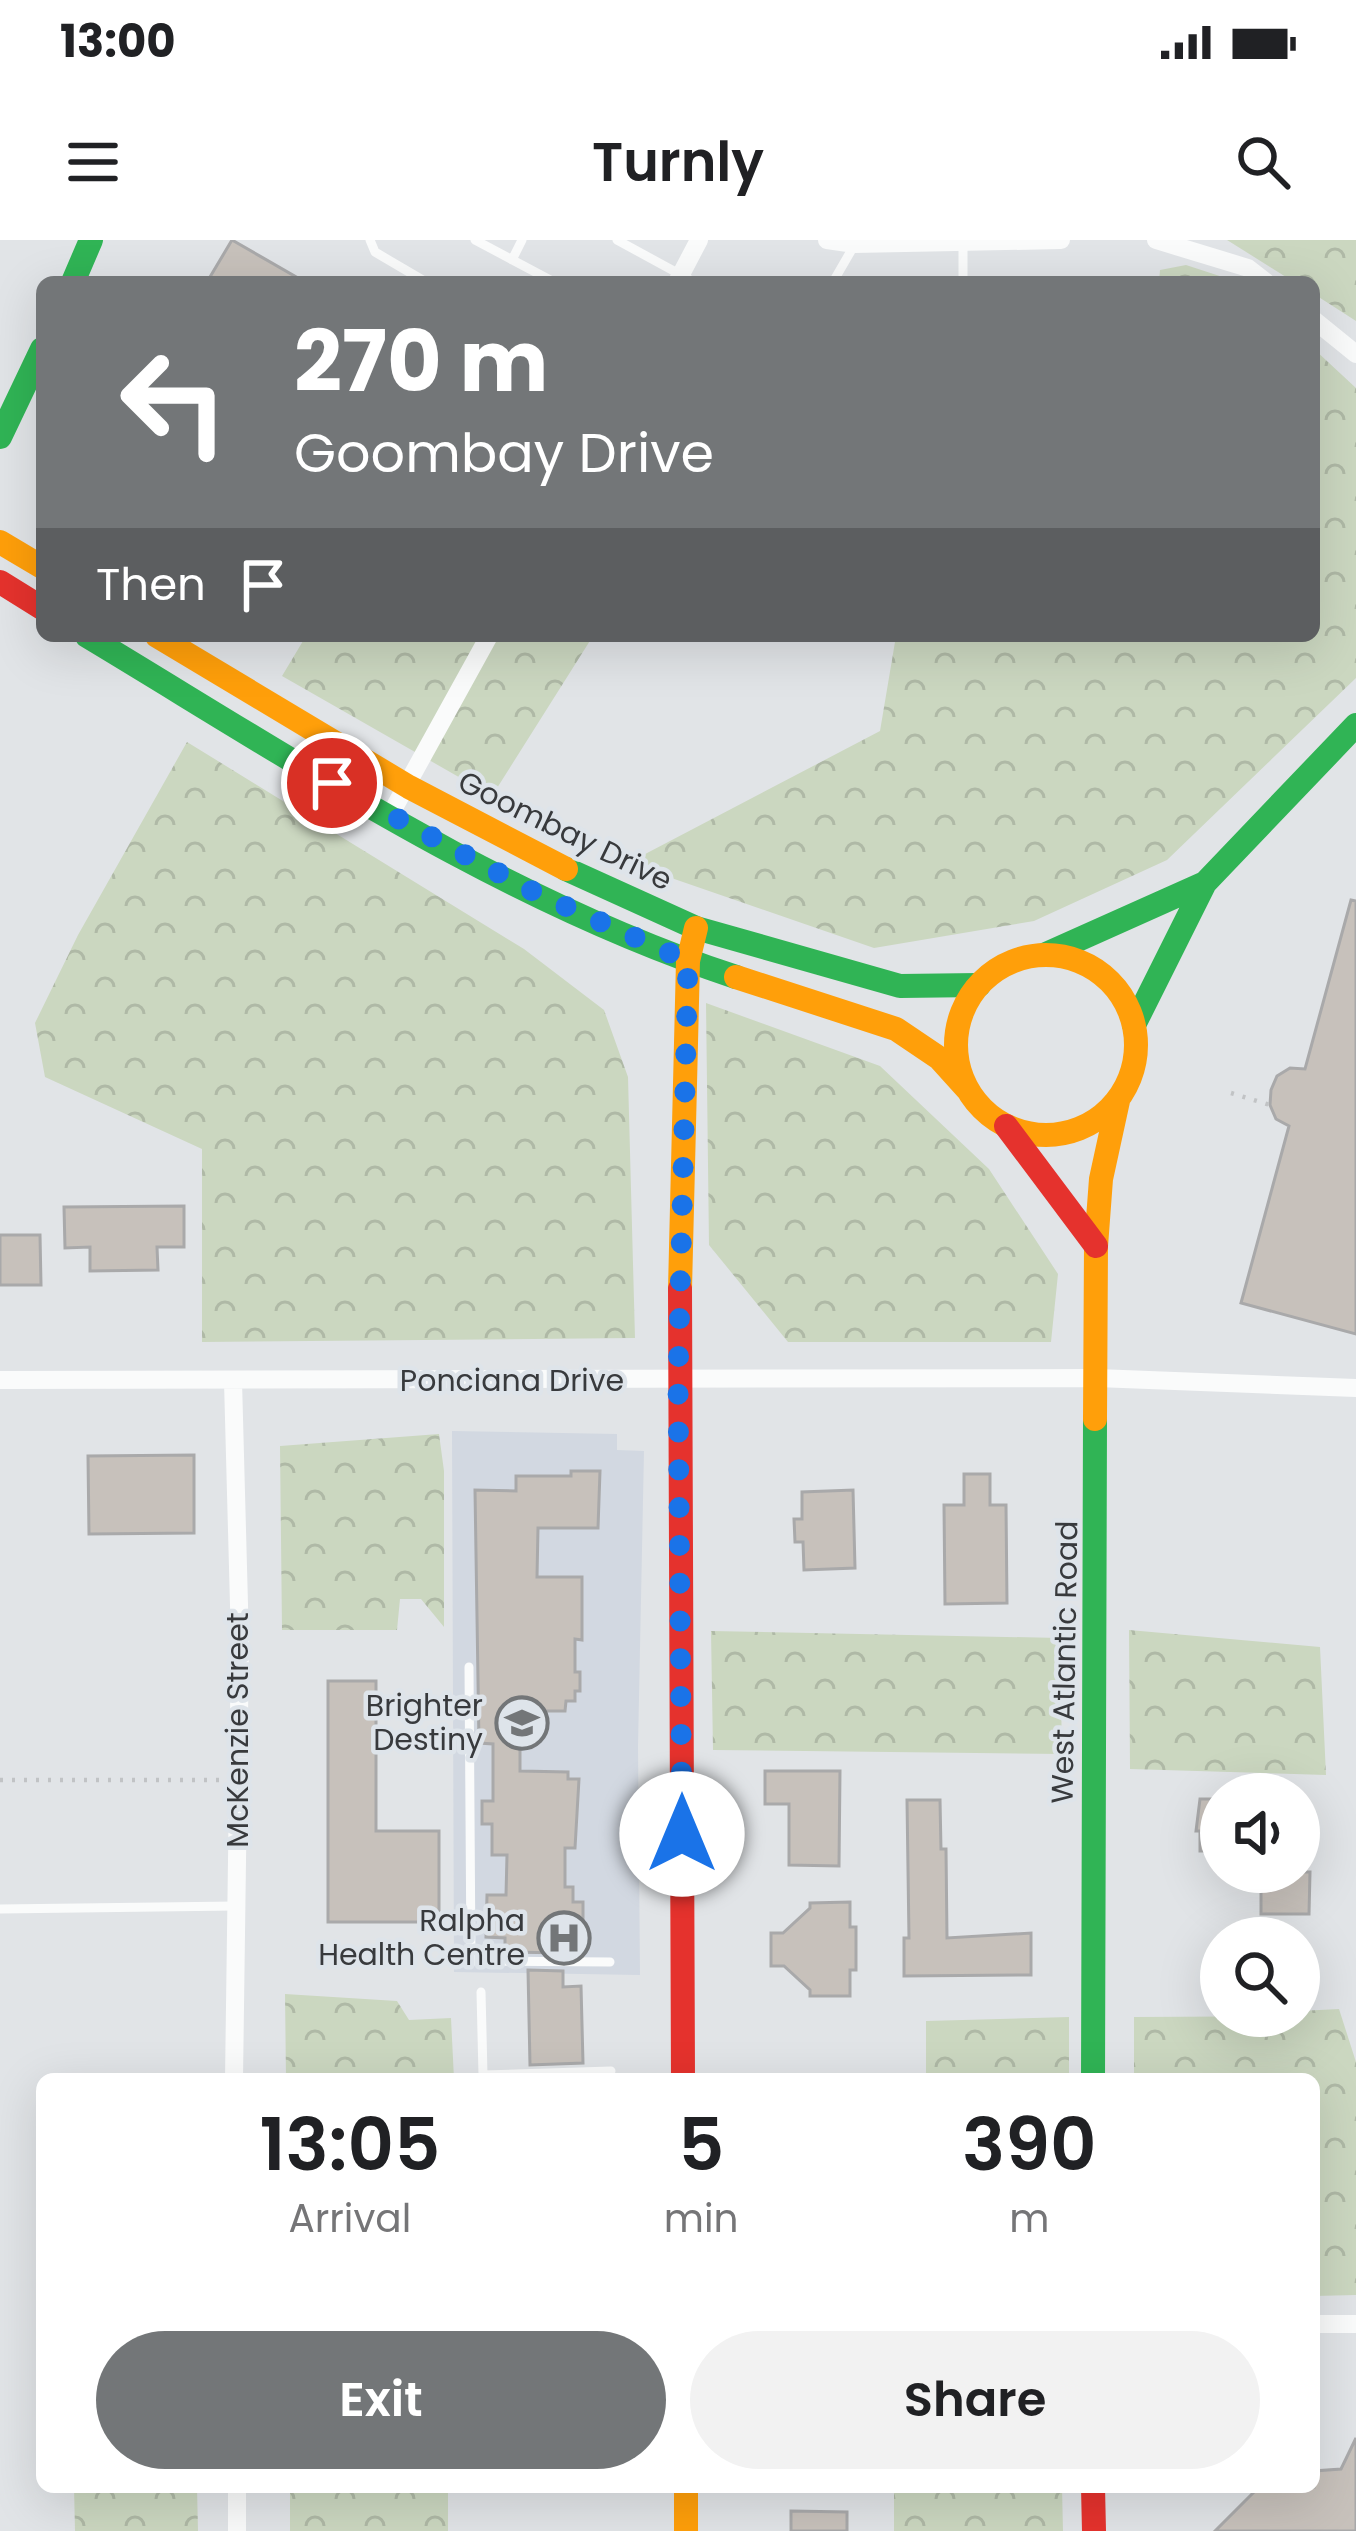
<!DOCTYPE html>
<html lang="en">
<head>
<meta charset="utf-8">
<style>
  :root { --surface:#fff; --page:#f2f2f2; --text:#202124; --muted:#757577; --accent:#737678 }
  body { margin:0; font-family:Poppins,sans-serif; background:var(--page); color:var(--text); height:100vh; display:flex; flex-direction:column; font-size:45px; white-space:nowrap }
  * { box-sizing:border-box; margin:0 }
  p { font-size:39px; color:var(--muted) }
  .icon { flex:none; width:66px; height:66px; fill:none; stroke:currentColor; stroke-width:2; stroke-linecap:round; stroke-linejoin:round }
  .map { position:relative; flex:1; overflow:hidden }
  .drawer { position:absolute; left:36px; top:1833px; width:1284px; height:420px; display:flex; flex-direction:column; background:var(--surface); border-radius:18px; box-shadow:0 12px 48px #0002 }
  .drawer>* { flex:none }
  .top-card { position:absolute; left:36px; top:36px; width:1284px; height:366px; border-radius:18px; box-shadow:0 12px 48px #0002; background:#737678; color:#fff; overflow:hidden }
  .buttons { position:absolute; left:1200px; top:1533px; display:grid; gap:24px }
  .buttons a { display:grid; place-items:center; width:120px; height:120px; border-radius:50%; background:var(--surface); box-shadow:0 12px 48px #0002; font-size:60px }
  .pin { position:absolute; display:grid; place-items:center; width:102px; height:102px; color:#fff; margin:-51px; border:6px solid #fff; border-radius:50%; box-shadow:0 3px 12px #0007 }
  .me { position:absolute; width:132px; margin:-66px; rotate:0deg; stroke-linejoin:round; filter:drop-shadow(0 0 9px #0008) }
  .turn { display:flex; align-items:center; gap:42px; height:252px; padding:0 60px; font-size:54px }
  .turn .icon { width:156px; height:156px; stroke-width:2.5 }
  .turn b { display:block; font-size:84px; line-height:102px }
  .then { display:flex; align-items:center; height:114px; padding:0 60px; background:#0003; gap:24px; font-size:45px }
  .eta { display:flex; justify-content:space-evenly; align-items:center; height:204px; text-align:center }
  .eta b { font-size:72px; font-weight:600; line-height:84px }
  .button { display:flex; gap:24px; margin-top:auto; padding:24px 60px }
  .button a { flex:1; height:138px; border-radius:72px; background:var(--accent); color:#fff; font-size:48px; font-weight:600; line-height:138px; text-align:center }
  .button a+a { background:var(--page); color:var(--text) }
  .status { display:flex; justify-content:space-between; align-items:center; height:84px; padding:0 60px; background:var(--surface); direction:ltr }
  .status svg { height:33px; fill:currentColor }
  header { display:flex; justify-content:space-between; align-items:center; height:156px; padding:0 60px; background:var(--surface); font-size:54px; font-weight:600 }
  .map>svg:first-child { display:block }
  .built { fill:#d2d8e1 }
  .forest { fill:url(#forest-crowns) }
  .building { fill:#c7c1bb; stroke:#a9a9aa; stroke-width:3 }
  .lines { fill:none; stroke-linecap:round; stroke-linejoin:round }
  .path { stroke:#c1c3c5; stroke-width:4.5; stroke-dasharray:3 9; stroke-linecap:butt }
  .lane { stroke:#fafbfb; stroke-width:9 }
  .street { stroke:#fafbfb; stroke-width:18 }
  .fast { stroke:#30b455; stroke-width:24 }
  .slow { stroke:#ff9f0a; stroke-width:24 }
  .jam { stroke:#e5322d; stroke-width:24 }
  .route { stroke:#1a73e8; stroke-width:21; stroke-dasharray:0 37.8 }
  .labels { text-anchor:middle; stroke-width:9; stroke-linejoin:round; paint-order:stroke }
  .street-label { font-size:30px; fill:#383a3d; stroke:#dee4ea }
  .poi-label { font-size:30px; fill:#383a3d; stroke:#dee4ea; text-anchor:end }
</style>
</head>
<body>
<div class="status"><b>13:00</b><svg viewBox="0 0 49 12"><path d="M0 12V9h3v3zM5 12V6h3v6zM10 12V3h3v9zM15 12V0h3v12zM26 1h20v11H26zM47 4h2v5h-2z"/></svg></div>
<header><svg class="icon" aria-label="menu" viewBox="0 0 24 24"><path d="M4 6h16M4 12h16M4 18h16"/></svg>Turnly<svg class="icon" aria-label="search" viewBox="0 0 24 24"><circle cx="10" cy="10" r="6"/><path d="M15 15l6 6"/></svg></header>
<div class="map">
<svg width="1356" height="2291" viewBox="0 0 1356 2291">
  <defs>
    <pattern id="forest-crowns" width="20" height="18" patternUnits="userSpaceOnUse" patternTransform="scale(3)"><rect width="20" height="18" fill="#cbd7c0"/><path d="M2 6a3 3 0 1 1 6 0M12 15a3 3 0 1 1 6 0" fill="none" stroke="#afb9a6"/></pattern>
  </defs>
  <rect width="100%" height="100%" fill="#e1e4e7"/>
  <path class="built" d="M452,1191L617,1194V1210L644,1211L638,1507L640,1735L454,1732Z"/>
  <path class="forest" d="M1227,0H1356V81L1314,54V42H1294Z
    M1186,25L1238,42H1159L1160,30Z
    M1314,109L1356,148V438L1167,620L1034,681L874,708L628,623L880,491L896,396H1314Z
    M306,396H593L492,556L282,436Z
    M187,502L524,709L604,770L628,837L635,1098L202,1102V909L45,837L35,783L78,695Z
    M706,763L880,826L989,929L1058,1034L1051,1102H788L709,1005Z
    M439,1194L444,1231V1387L421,1359H400L397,1390H282L280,1206Z
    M1129,1390L1320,1407L1326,1535L1130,1529Z
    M711,1391L1060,1398L1062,1514L713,1510Z
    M285,1754L397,1761L409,1780L451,1778L454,1839H286Z
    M1339,1769L1356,1822V2055L1314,2056V1839H1134V1777L1299,1776V1771Z
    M1069,1777V1839H926V1781Z
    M74,2247H197L198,2291H75Z
    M290,2247H448V2291H290Z
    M894,2247H1062L1063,2291H894Z"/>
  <path class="building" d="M232,0L305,42H207Z
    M1351,660L1356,661V1094L1241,1063L1289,886L1276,879L1270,865L1271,850L1277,836L1290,828L1305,829Z
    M184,966V1007H157L158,1030L90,1031V1007L65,1008L64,967Z
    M0,995H40L41,1045H0Z
    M194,1215V1293L89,1294L88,1216Z
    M571,1231H600L598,1288H538L537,1337H582V1400L575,1399V1432H580V1451H575V1461H566L565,1471H541V1482H528L527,1495H520V1531L568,1532V1539H579L575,1608H565V1647H573V1662H583V1687H573L572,1707H564V1713L505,1712V1698L486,1697L487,1655H506L507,1615H492V1584H482V1561H493V1504L479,1503L475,1250L516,1251V1236H571Z
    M964,1234H990V1265H1006L1007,1363L945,1364L944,1265H964Z
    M853,1250L855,1328L804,1330L803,1302H795L794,1279H802V1252Z
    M328,1441H376V1591H439V1682H328Z
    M765,1531H840L839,1626L789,1625V1564H765Z
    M1200,1559H1221V1611H1200V1591H1196Z
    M907,1560H940L941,1609H946L947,1698L1031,1693V1735L904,1736V1698H909Z
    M1261,1632H1310L1309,1674H1261Z
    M850,1662V1687H856V1730H850V1756H810V1750L784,1726H771V1693H783L810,1668V1663Z
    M528,1730L563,1731V1747L581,1746L583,1823L530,1825Z
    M1356,2198V2291H1215L1259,2247H1314V2231L1341,2229Z
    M791,2271L847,2272V2291H791Z"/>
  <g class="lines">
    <path class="path" d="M1231,853L1270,865
      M0,1540H220"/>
    <path class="lane" d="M370,0L375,12L426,42
      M475,0L554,42
      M617,0L694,42
      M512,20L522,0
      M833,42L855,4
      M963,42V3
      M469,1427L471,1721L610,1722
      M0,1669L236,1666
      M481,1752L483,1835L611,1831"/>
    <path class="street" d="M827,0L855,4L1061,0
      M1156,0L1248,28L1266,42
      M677,42L699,0
      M1314,80L1356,114
      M389,577L489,396
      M0,1140L1097,1138L1356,1148
      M233,1141L240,1402L234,1839
      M1314,2084H1356
      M237,2247V2291"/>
    <path class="fast" d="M73,42L91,0
      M0,197L42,109
      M87,396C295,521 504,661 736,737
      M566,629L696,688L900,746L979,745
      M1044,715L1205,643
      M1134,785L1205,643L1356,485
      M1093,1839L1095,1179"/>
    <path class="slow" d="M0,302L42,327
      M157,396L409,547L566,629
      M956 805a90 90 0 1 1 180 0a90 90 0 1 1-180 0Z
      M736,737L896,789L939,818L967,849
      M680,1049L688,721L696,688
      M1095,1179L1096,1006L1101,939L1118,861
      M686,2247V2291"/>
    <path class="jam" d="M0,342L42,368
      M1006,886L1096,1006
      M680,1049L683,1839
      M1093,2247L1094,2291"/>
  </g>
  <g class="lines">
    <path class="route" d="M332,543L536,653L688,721L678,1141L682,1594"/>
  </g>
  <defs>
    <g id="school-ring" transform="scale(2.7)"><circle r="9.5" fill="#dee4ea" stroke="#737678" stroke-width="1.5"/><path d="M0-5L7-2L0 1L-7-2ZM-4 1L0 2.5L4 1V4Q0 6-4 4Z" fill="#737678"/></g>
    <g id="hospital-ring" transform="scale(2.7)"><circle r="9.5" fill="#dee4ea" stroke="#737678" stroke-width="1.5"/><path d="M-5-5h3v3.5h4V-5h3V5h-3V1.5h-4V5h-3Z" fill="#737678"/></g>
  </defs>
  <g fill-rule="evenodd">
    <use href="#school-ring" x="522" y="1483"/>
    <use href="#hospital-ring" x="564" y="1698"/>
  </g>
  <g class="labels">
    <g class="street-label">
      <text transform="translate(565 591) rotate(26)" y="10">Goombay Drive</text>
      <text x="512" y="1151">Ponciana Drive</text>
      <text transform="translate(1065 1422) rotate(-89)" y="10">West Atlantic Road</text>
      <text transform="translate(238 1490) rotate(-90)" y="10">McKenzie Street</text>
    </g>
    <g class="poi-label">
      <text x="483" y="1476">Brighter<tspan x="483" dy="34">Destiny</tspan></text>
      <text x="525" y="1691">Ralpha<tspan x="525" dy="34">Health Centre</tspan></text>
    </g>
  </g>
</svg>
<div class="buttons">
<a><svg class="icon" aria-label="sound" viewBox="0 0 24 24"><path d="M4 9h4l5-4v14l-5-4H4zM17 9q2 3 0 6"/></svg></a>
<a><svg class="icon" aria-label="search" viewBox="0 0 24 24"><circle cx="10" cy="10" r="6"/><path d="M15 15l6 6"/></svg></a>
</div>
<div class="pin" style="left:332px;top:543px;background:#d93025"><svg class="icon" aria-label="arrive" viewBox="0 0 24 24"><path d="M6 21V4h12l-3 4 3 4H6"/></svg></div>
<svg class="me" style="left:682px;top:1594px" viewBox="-20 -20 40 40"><circle r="19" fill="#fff"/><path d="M0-13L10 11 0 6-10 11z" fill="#1a73e8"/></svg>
<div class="top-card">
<div class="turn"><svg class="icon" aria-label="left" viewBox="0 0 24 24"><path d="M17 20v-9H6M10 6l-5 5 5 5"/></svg><div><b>270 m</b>Goombay Drive</div></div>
<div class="then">Then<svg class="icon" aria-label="arrive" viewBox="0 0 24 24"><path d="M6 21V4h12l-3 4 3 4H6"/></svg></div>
</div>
<section class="drawer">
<div class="eta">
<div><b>13:05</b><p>Arrival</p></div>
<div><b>5</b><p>min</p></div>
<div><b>390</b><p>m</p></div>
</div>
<div class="button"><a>Exit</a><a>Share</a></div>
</section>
</div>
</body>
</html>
